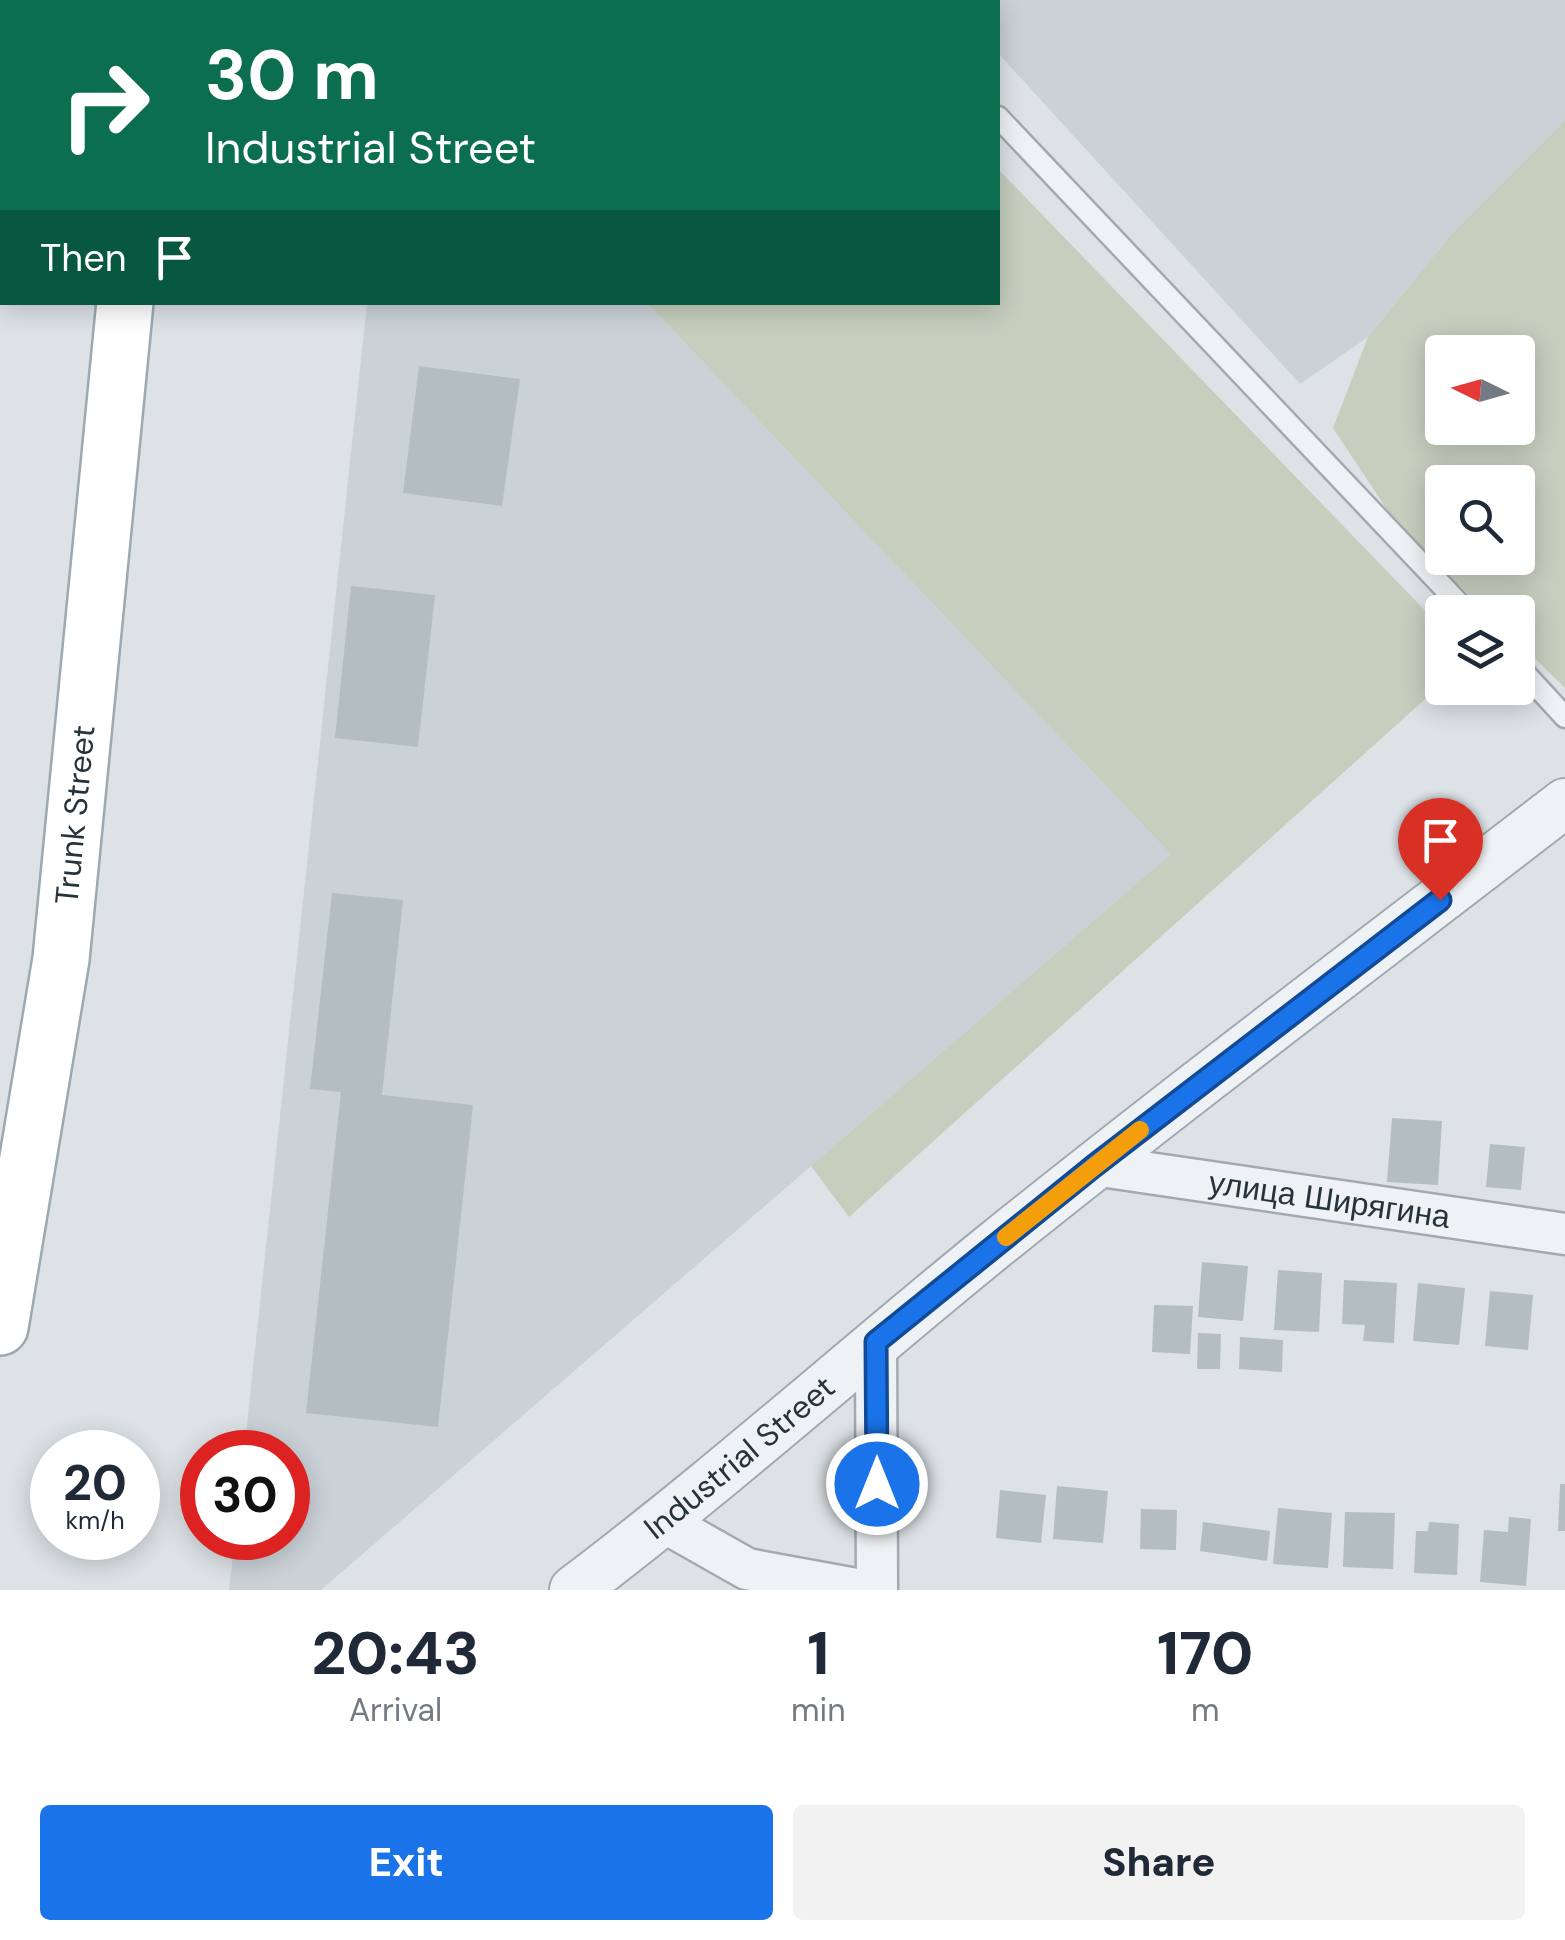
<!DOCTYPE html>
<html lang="en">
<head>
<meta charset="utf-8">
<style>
  :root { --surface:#fff; --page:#f2f2f3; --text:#1f2937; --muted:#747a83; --accent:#1a73e8 }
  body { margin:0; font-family:"DM Sans",sans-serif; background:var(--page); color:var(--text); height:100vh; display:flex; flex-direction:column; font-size:38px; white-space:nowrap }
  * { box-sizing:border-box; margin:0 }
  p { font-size:32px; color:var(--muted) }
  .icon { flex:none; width:55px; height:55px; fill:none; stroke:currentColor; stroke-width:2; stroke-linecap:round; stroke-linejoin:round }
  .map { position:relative; height:1590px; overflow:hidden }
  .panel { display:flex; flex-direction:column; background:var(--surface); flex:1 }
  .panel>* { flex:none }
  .banner { position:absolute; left:0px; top:0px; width:1000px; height:305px; box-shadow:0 5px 25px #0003; background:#0b6e4f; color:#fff; overflow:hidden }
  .needle { width:65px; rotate:275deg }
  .buttons { position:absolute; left:1425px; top:335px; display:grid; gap:20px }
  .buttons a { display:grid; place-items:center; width:110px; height:110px; border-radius:10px; background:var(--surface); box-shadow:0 5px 25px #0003; font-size:50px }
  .speed { position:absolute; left:30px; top:1430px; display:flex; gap:20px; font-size:50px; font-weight:700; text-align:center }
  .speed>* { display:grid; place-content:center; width:130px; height:130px; border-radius:50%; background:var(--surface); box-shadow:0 5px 25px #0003; line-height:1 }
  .speed small { font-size:25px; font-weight:400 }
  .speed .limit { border:15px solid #d22; background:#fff; color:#111 }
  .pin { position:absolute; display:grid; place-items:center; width:85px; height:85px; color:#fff; margin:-102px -42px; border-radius:50% 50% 50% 0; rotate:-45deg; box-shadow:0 0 10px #0007 }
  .pin .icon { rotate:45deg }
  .me { position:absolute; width:110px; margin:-55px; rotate:0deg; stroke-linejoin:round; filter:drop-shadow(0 0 8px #0008) }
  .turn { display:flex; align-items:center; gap:35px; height:210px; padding:0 40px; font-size:45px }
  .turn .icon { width:130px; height:130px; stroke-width:2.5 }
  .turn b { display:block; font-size:70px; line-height:85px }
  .then { display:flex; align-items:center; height:95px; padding:0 40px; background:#0003; gap:20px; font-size:38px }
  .eta { display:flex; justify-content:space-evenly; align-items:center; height:170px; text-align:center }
  .eta b { font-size:60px; font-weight:800; line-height:70px }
  .primary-button { display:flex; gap:20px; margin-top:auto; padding:20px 40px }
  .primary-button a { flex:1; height:115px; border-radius:10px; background:var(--accent); color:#fff; font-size:40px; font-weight:800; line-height:115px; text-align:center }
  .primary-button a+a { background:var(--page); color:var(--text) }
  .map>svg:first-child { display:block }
  .built { fill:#cbd2d7 }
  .green { fill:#c6cfbe; fill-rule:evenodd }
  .building { fill:#b4bdc2 }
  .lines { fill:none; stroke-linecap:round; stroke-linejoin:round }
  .service-casing { stroke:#a3aaaf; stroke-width:25 }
  .minor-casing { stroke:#a3aaaf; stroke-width:45 }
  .tertiary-casing { stroke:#a3aaaf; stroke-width:52 }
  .primary-casing { stroke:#9ca9b1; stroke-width:60 }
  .service { stroke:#eff2f4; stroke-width:20 }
  .minor { stroke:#eff2f4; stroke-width:40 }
  .tertiary { stroke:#eff2f4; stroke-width:48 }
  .primary { stroke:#fff; stroke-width:55 }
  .route-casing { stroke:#114b97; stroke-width:25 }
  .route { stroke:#1a73e8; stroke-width:18 }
  .slow { stroke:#f59e0b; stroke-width:18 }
  .labels { text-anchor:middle; stroke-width:8; stroke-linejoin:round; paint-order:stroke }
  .street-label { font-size:32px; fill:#27333b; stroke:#ecf1f4 }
</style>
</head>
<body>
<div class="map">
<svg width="1565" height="1590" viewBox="0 0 1565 1590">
  <rect width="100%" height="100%" fill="#dde2e6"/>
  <path class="built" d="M949,0H1565V120L1454,231L1368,337L1300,384L998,53V2Z
    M367,303H647L1172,854L321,1590H229L235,1538H288V1452H244Z"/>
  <path class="green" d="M1565,120V688L1518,642V612H1487L1400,529L1333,428L1368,337L1454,231ZM1442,352H1518V428H1442ZM1442,482H1518V558H1442Z
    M998,169L1442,628V684L849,1217L811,1166L1171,854L647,303L998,302Z"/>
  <path class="building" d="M419,366L520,379L502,506L403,493Z
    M351,586L435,595L418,747L335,738Z
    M332,893L403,900L382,1095L473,1105L438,1427L306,1413L341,1092L310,1089Z
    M1392,1118L1442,1121L1438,1185L1387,1182Z
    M1490,1144L1525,1147L1521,1190L1486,1187Z
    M1202,1262L1248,1266L1243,1321L1198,1317Z
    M1278,1270L1322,1273L1319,1332L1274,1330Z
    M1344,1280L1397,1283L1394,1343L1363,1341L1365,1325L1342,1324Z
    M1418,1283L1465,1288L1459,1345L1413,1341Z
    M1490,1291L1533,1295L1528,1350L1485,1346Z
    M1154,1305L1193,1306L1190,1354L1152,1352Z
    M1198,1333L1221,1334L1220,1369H1197Z
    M1240,1337L1283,1340L1282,1372L1239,1369Z
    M1560,1484H1565V1531H1558Z
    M1057,1486L1108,1491L1103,1543L1053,1539Z
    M1000,1490L1046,1495L1041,1543L996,1538Z
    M1278,1508L1332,1513L1328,1568L1273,1564Z
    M1141,1509L1177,1510L1176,1550L1140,1549Z
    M1345,1512L1395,1513L1393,1569L1343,1567Z
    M1509,1517L1531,1519L1526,1586L1480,1582L1484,1530L1508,1532Z
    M1203,1522L1270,1531L1267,1561L1200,1551Z
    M1429,1522L1459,1524L1457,1575L1414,1573L1416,1531H1428Z"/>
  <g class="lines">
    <g class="service-casing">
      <path id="service" d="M885,0L887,2
        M998,117L1467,612
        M1518,666L1565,717"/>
    </g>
    <g class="minor-casing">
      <g id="minor">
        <path id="s1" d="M1094,1165L1565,1234"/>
        <path d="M876,1342L877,1590"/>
        <path d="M664,1522L747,1569L861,1590"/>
      </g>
    </g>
    <g class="tertiary-casing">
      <g id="tertiary">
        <path id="s2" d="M574,1590C717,1482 851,1362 990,1249C1179,1097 1373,951 1565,803"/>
      </g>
    </g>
    <g class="primary-casing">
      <g id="primary">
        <path d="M154,2V0"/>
        <path id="s3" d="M0,1327L61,959L125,302"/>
      </g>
    </g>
    <use href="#service" class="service"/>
    <use href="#minor" class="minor"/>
    <use href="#tertiary" class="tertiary"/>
    <use href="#primary" class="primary"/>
  </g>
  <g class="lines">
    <g class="route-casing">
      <path id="route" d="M877,1484L876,1342L1094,1166L1440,900"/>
    </g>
    <use href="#route" class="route"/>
    <path class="slow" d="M1006,1237L1140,1130"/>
  </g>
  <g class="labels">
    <g class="street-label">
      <text dy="11" stroke="none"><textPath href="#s3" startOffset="518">Trunk Street</textPath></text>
      <text dy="11" stroke="none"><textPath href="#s1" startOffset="238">улица Ширягина</textPath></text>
      <text dy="11" stroke="none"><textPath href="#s2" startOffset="212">Industrial Street</textPath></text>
    </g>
  </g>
</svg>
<div class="buttons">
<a><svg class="needle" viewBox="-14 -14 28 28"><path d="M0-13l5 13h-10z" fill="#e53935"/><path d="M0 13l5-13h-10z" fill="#747a83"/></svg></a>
<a><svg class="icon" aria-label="search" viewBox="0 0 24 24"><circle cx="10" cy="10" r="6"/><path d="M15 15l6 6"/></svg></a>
<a><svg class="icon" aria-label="layers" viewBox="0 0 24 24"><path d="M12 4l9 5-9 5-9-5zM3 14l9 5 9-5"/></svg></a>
</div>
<div class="speed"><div>20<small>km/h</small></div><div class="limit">30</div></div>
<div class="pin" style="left:1440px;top:900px;background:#d93025"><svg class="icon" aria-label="arrive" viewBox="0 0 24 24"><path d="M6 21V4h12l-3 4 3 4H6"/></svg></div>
<svg class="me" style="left:877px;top:1484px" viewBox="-20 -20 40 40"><circle r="17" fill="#1a73e8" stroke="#fff" stroke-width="3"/><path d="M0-11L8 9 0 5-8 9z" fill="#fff"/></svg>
<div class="banner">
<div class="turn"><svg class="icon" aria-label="right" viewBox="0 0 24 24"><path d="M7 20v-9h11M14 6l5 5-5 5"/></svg><div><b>30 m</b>Industrial Street</div></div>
<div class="then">Then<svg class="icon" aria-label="arrive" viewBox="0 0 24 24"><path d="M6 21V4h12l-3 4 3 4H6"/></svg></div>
</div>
</div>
<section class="panel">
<div class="eta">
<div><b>20:43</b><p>Arrival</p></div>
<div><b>1</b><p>min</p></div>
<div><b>170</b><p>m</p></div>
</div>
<div class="primary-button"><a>Exit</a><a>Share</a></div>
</section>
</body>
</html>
